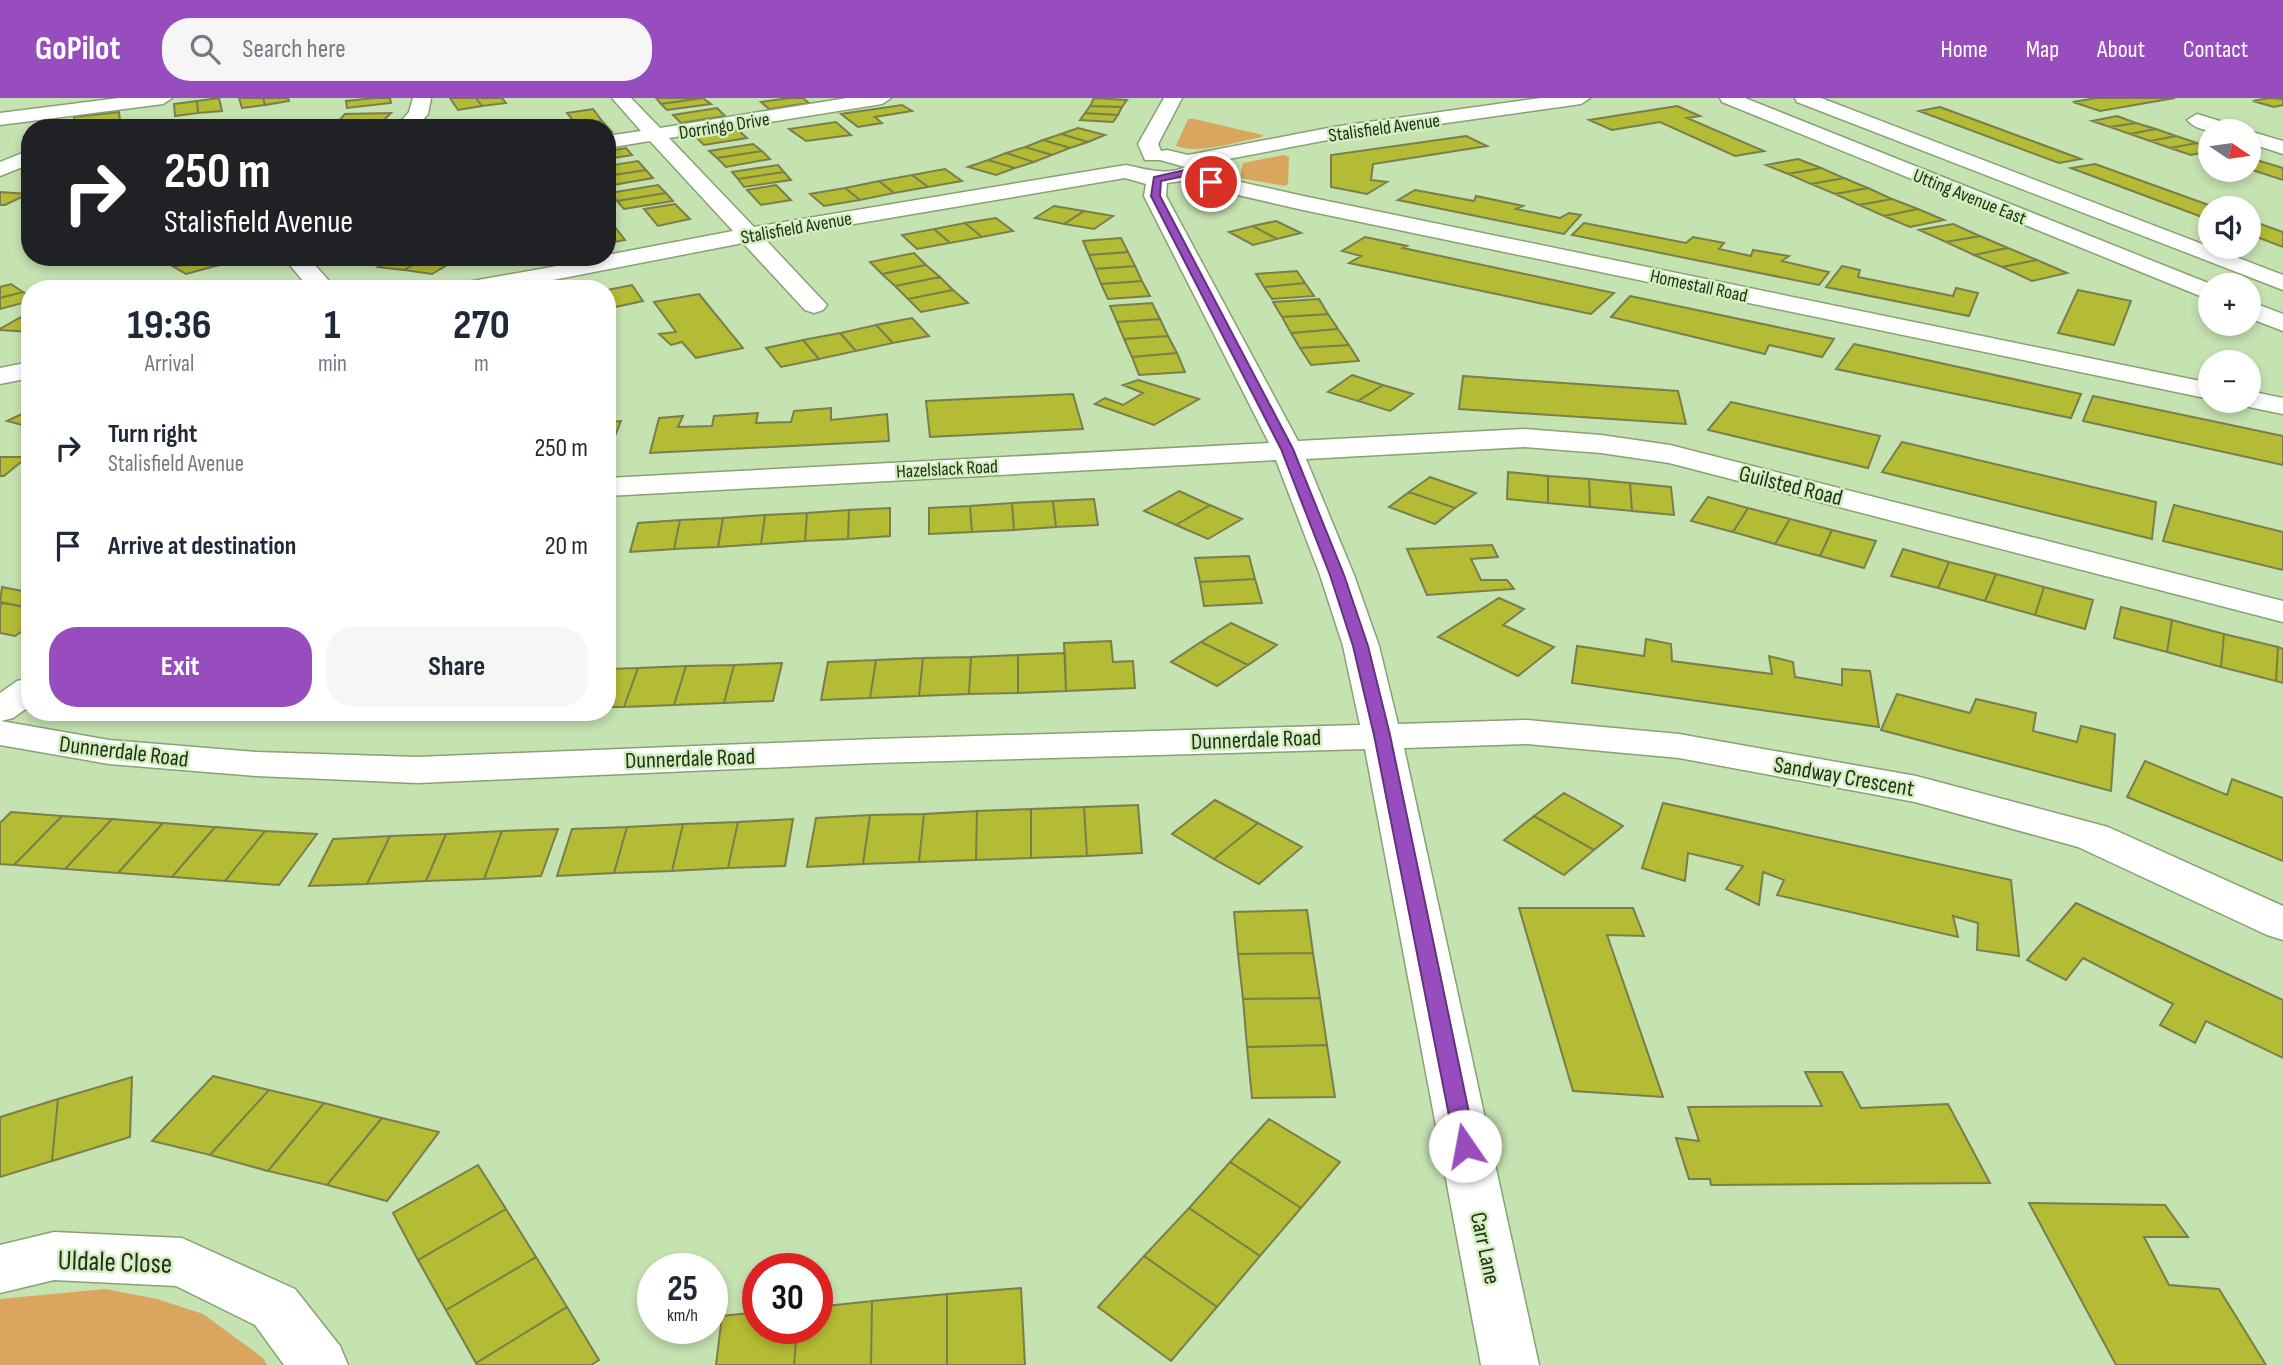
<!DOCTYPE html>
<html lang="en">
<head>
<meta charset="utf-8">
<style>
  :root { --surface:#fff; --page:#f6f6f7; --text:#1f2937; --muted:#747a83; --accent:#984dbf }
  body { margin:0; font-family:"Sofia Sans Condensed",sans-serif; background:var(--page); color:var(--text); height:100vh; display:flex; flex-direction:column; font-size:26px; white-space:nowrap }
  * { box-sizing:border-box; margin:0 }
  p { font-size:23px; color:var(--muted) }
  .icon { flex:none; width:38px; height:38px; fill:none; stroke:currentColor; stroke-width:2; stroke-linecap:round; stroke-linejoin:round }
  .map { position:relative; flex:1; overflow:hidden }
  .drawer { position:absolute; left:21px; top:182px; width:595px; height:441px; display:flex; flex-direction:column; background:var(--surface); border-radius:28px; box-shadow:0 4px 10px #0003 }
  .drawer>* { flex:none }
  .hud { position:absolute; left:21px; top:21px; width:595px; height:147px; border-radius:28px; box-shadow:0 4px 10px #0003; background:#202124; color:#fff; overflow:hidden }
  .needle { width:46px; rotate:103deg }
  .fabs { position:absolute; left:2198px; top:21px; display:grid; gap:14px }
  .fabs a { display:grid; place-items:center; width:63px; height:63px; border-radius:50%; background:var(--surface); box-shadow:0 4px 10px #0003; font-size:35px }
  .speed { position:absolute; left:637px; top:1155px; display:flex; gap:14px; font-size:35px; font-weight:700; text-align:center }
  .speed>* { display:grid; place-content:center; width:91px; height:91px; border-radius:50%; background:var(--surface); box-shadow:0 4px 10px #0003; line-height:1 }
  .speed small { font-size:18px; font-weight:400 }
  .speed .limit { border:10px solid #d22; background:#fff; color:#111 }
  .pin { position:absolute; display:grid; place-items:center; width:60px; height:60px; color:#fff; margin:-30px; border:4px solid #fff; border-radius:50%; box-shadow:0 2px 7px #0007 }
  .me { position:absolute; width:77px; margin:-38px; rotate:348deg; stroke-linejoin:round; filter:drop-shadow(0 0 5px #0008) }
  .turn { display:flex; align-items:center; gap:24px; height:147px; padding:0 28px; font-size:32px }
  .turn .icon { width:91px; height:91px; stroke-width:2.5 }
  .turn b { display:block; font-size:49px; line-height:60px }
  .eta { display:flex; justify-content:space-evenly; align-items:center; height:119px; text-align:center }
  .eta b { font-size:42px; font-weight:700; line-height:49px }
  .button { display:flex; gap:14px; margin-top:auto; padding:14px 28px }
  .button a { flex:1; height:80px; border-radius:28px; background:var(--accent); color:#fff; font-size:28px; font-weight:700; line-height:80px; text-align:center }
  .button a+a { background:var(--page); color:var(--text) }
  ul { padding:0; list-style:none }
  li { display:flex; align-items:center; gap:21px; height:98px; padding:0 28px }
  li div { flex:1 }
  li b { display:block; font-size:26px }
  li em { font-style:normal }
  header { display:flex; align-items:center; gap:42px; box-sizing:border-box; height:98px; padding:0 35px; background:var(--accent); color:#fff }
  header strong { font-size:33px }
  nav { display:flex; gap:38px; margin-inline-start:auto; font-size:24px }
  .search { width:490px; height:63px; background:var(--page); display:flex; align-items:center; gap:18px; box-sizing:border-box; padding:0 24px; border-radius:28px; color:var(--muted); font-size:26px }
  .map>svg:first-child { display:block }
  .green { fill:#daa55e }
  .building { fill:#b4bb34; stroke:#7a7e4b; stroke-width:2 }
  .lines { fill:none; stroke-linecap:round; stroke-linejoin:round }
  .street-casing { stroke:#87a173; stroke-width:3 }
  .secondary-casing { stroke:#87a173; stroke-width:3 }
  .street { fill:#fff; fill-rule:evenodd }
  .secondary { fill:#fff; fill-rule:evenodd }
  .route { fill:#984dbf; stroke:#63327c; stroke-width:2 }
  .labels { text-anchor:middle; stroke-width:5; stroke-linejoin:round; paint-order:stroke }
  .far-street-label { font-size:19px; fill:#242f1c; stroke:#d2efbe }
  .street-label { font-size:23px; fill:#242f1c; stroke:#d2efbe }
  .near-street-label { font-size:28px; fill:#242f1c; stroke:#d2efbe }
</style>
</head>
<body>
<header>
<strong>GoPilot</strong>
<div class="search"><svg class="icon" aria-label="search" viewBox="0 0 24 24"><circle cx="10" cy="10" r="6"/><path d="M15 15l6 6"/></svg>Search here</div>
<nav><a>Home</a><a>Map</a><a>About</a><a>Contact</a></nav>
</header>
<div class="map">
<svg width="2283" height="1267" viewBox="0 0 2283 1267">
  <rect width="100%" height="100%" fill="#c5e2b1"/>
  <path class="green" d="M1188,21H1194L1263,37L1262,39C1237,43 1200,57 1176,48Z
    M1284,57L1289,59L1288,86L1285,88L1240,80L1243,65Z
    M105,1191L157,1201L203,1216L263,1260L267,1267H0V1201Z"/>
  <path class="building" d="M219,0L222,13L198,15L197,3Z
    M239,0H263L265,7L242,10Z
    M263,0H288L289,3L265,7Z
    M375,0H390L391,5L347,10L346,3Z
    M450,0H476L482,8L458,12Z
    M476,0H502L506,5L482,8Z
    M656,0H703L661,6Z
    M703,0L711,6L667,12L661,6Z
    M790,0H803L809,5L769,11L761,4Z
    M1094,0L1127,2L1122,9L1090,8Z
    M2097,0H2175L2100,13L2073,4Z
    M2268,0L2283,1V7L2274,9L2253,3Z
    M197,3L198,15L175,18L174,6Z
    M902,7L912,13L875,19L882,25L858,29L841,16Z
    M1090,8L1122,9L1118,17L1085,15Z
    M1677,8L1700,18L1687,20L1764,53L1735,58L1660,24L1612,32L1589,22Z
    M1940,9L2081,61L2059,65L1919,13Z
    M717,10L725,18L681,25L673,17Z
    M593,11L602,23L576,26L567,15Z
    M119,14L120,22H111L110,26L75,30L74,19Z
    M391,15L384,22L338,24L345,16Z
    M1085,15L1118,17L1113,24L1080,22Z
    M2117,18L2136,25L2110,29L2092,23Z
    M384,22L377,30H332L338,24Z
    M233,23L235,29H183Z
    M602,23L612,34L607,35V30H578L576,26Z
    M836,24L851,37L806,43L789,31Z
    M2136,25L2156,31L2130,36L2110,29Z
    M1078,30L1105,37L1088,44L1061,36Z
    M2156,31L2176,38L2150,43L2130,36Z
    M738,32L747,40L704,47L696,39Z
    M1061,36L1088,44L1070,50L1043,42Z
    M1466,38L1487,48L1373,66L1371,82L1387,84L1367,96L1331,89V57Z
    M2176,38L2197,45L2170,50L2150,43Z
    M1043,42L1070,50L1052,57L1025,49Z
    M2197,45L2210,49V53L2191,57L2170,50Z
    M753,46L762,53L717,60L709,53Z
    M1025,49L1052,57L1034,64L1006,55Z
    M626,50L632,57L607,61V53Z
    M762,53L770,61L726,69L717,60Z
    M1006,55L1034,64L1015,70L988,62Z
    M1798,61L1821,70L1788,76L1766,67Z
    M2253,61L2283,70V82L2249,71V62Z
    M988,62L1015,70L996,77L968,69Z
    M638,63L646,72L607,78V68Z
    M2095,66L2217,110H2210V122L2071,70Z
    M778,67L784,74L738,81L732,74Z
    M1821,70L1844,80L1811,86L1788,76Z
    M945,71L962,83L928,89L912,77Z
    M646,72L653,80L607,88V78Z
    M784,74L791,82L744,89L738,81Z
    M912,77L928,89L894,95L879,83Z
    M1844,80L1868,90L1835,96L1811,86Z
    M879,83L894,95L860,102L845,90Z
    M658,87L666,95L617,103L610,95Z
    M776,87L791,102L761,107L747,92Z
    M845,90L860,102L824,108L810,96Z
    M1868,90L1892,101L1859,107L1835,96Z
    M1415,92L1474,103L1476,98L1523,108L1516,111L1560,120L1569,115L1581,117L1564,136L1398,102Z
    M0,94L28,96L5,107H0Z
    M666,95L673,103L624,111L617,103Z
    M1892,101L1918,111L1884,118L1859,107Z
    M675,106L690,121L658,128L644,111Z
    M1054,108L1084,113L1064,126L1035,120Z
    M1918,111L1944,122L1910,129L1884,118Z
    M1084,113L1113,118L1094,131L1064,126Z
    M996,120L1013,133L982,139L965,125Z
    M2249,122L2283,134V149L2249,136Z
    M1276,123L1301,135L1277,141L1253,128Z
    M965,125L982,139L950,145L934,131Z
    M1584,125L1686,145L1693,139L1724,145L1719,151L1751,158L1753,152L1789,158L1782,163L1829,174L1819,187L1572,137Z
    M1953,126L1980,138L1946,144L1919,132Z
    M1253,128L1277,141L1253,147L1229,134Z
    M615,129L625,142L607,145V130Z
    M934,131L950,145L917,151L902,137Z
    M1980,138L2008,150L1974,157L1946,144Z
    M1365,139L1407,148L1403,150L1614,195L1591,216L1349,165L1361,158L1342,153Z
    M1121,140L1128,154L1089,157L1083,143Z
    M2008,150L2037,162L2002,169L1974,157Z
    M1128,154L1135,168L1095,171L1089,157Z
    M914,155L926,167L882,176L870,164Z
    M172,159H209L174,169L163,162Z
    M209,159L242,161L186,176L174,169Z
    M395,159H427L404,172L378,169Z
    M427,159H454L459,160L432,176L404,172Z
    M2037,162L2067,175L2032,183L2002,169Z
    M926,167L940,179L895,188L882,176Z
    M1135,168L1142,183L1101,186L1095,171Z
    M1842,168L1860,172L1858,179L1953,198L1956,190L1978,195L1969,218L1826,189Z
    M1297,173L1305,185L1264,189L1256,176Z
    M940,179L953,192L908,201L895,188Z
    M1142,183L1150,198L1108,201L1101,186Z
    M1305,185L1314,198L1272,201L1264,189Z
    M11,186L23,194L0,200V189Z
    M632,187L643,203L615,209L607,192Z
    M953,192L968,205L921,214L908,201Z
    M2078,192L2131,203L2114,247L2058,235Z
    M23,194L30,198V203L0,211V200Z
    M699,196L743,250L696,260L682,244L671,247L659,236L676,234L654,204Z
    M1630,198L1834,241L1822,259L1769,247L1765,256L1611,219Z
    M1319,201L1328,216L1282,219L1273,204Z
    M1152,205L1160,221L1117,224L1110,208Z
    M30,214V234L0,232V231Z
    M1328,216L1338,231L1291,235L1282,219Z
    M912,220L929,238L893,245L876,227Z
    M1160,221L1168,238L1124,241L1117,224Z
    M876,227L893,245L856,253L840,235Z
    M1338,231L1349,247L1300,250L1291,235Z
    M840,235L856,253L819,261L803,242Z
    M1168,238L1177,255L1132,259L1124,241Z
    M803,242L819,261L781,269L766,250Z
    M1854,246L2081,296L2071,320L1836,271Z
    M1349,247L1359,263L1311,267L1300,250Z
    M1177,255L1185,274L1139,277L1132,259Z
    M1352,277L1383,287L1358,303L1328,294Z
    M1463,278L1678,293L1686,326L1459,311Z
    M1138,282L1199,301L1154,327L1095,306L1105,300L1123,307L1143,295L1123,287Z
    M1383,287L1413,296L1390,313L1358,303Z
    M1073,296L1083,331L930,339L926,303Z
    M2093,298L2283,338V367L2083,323Z
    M1731,304L1880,338L1868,370L1708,332Z
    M831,310V322L887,316L889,343L650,355L659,320L683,318L678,329L712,328L714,318L758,315L756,325L791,324L794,313Z
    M30,312V329L7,323Z
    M621,323L607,358V324Z
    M1902,344L2156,404L2152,441L1882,374Z
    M0,359H27L4,378H0Z
    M1508,374L1548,378V405L1507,401Z
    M1548,378L1589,381L1590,409L1548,405Z
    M1430,379L1476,395L1455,410L1409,394Z
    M1589,381L1630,385L1632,413L1590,409Z
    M1630,385L1671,389L1674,417L1632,413Z
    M1179,393L1210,407L1176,427L1144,413Z
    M1409,394L1455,410L1435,426L1389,409Z
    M1708,399L1748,410L1733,434L1691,423Z
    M1094,401L1098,427L1056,429L1053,403Z
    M1053,403L1056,429L1014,432L1012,405Z
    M1012,405L1014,432L972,434L970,408Z
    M1210,407L1242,421L1208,441L1176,427Z
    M2174,407L2283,434V472L2163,443Z
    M970,408L972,434L929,436V410Z
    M890,410V438L848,441L849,412Z
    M1748,410L1790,421L1775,446L1733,434Z
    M849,412L848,441L805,443L807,415Z
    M807,415L805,443L761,446L765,417Z
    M765,417L761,446L718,449L723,420Z
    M723,420L718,449L674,451L680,422Z
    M1790,421L1832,432L1820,458L1775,446Z
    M680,422L674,451L630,454L638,425Z
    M1832,432L1876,443L1864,470L1820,458Z
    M1492,447L1498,459L1471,461L1481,482H1507L1514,491L1427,497L1407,451Z
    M1903,451L1949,464L1938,490L1891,478Z
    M1249,458L1255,481L1200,484L1195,460Z
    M1949,464L1996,476L1985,503L1938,490Z
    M1996,476L2044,489L2035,517L1985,503Z
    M1255,481L1262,505L1204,508L1200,484Z
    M30,487V510L0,504L2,489L22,493Z
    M2044,489L2093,502L2085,531L2035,517Z
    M1499,500L1524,511L1503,527L1554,549L1518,578L1438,539Z
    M3,505L30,510V528L15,538L0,535V507Z
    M2121,509L2172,522L2167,554L2114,540Z
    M2172,522L2224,536L2221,569L2167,554Z
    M1231,525L1277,547L1248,567L1201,544Z
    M2224,536L2278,549L2276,583L2221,569Z
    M1646,541L1671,546L1672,563L1772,576L1769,558L1793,564L1795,579L1842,587V571L1870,573L1879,629L1572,585L1577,548L1644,558Z
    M1111,543L1113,564L1133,563L1135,590L1066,593L1064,545Z
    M1201,544L1248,567L1217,588L1171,564Z
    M2278,549L2283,551V585L2276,583Z
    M1065,555L1066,593L1018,595V557Z
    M1018,557V595L969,596L971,559Z
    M971,559L969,596L919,598L923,560Z
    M923,560L919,598L870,600L876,562Z
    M876,562L870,600L821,602L828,564Z
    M782,565L773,603L724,605L734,567Z
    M734,567L724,605L674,607L686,568Z
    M686,568L674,607L624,609L638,570Z
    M638,570L624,609H607V571Z
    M1897,596L1970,615L1976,601L2036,615L2033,633L2077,644L2081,628L2115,636L2111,693L1881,632Z
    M2145,663L2227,697L2232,681L2283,700V763L2127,699Z
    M1564,695L1623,728L1594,752L1534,718Z
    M1215,702L1258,725L1214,761L1172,736Z
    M1663,705L2011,782L2019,858L1977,852L1978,825L1953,818L1958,839L1777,797L1784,782L1763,774L1759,807L1726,791L1743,768L1688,755L1685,783L1642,770Z
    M1138,707L1142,755L1087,758L1084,709Z
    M1084,709L1087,758L1031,760V711Z
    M1031,711V760L976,762L977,713Z
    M977,713L976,762L919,764L924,716Z
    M11,714L62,718L14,767L0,766V725Z
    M924,716L919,764L863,766L870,717Z
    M870,717L863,766L807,769L816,720Z
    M62,718L112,721L65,771L14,767Z
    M1534,718L1594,752L1564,777L1504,742Z
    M112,721L163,725L118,775L65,771Z
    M793,721L785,768L728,770L738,724Z
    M738,724L728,770L672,773L683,726Z
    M163,725L215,729L172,779L118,775Z
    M1258,725L1302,749L1259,786L1214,761Z
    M683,726L672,773L614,775L627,729Z
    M215,729L265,733L225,783L172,779Z
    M627,729L614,775L557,778L572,731Z
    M558,731L541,778L484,781L502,733Z
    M265,733L317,736L279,787L225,783Z
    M502,733L484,781L426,783L446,736Z
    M446,736L426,783L367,786L390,738Z
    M390,738L367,786L309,788L333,741Z
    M2076,805L2283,902V960L2206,923L2195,945L2160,927L2173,906L2083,860L2066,882L2027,862Z
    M1519,810H1633L1644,838L1607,837L1663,999L1573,993Z
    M1307,812L1313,855L1238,856L1234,814Z
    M1313,855L1320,900L1243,901L1238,856Z
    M1320,900L1327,947L1247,949L1243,901Z
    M1327,947L1335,999L1252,1000L1247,949Z
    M1805,974H1842L1861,1010L1948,1006L1990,1085L1711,1087L1710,1081H1689L1676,1040L1699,1043L1688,1009L1822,1008Z
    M213,978L269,992L210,1057L152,1043Z
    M132,979L130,1039L52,1063L58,1001Z
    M269,992L324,1005L268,1073L210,1057Z
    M58,1001L52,1063L0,1079V1019Z
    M324,1005L382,1020L327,1087L268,1073Z
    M382,1020L439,1034L387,1103L327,1087Z
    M1269,1021L1340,1064L1301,1110L1230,1064Z
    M1230,1064L1301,1110L1260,1158L1189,1110Z
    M478,1067L506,1111L418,1162L393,1115Z
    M2029,1105L2165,1107L2188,1139H2144L2169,1187L2219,1191L2266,1267H2116Z
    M1189,1110L1260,1158L1217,1209L1144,1158Z
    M506,1111L536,1159L446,1212L418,1162Z
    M1144,1158L1217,1209L1171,1263L1098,1209Z
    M536,1159L567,1209L476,1265L446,1212Z
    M1021,1190L1025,1267H947V1196Z
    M947,1196V1267H871L872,1203Z
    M872,1203L871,1267H794L797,1230H817V1209Z
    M567,1209L599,1262L591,1267H477L476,1265Z
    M758,1214V1230H797L794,1267H716L722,1218Z"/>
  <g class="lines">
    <g class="street-casing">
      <path id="street" d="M119,0H172L163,6L0,27V15Z
        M413,0H431L428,16L416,30H395L409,14Z
        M612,0H631L660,30L847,0H891L882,6L669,40L754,129L1126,67C1145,71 1167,78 1185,69L1160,62H1145L1138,46L1164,0H1182L1158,46L1161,53L1167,52L1188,57L1333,29L1541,0H1590L1581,6L1333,41L1192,68L1218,79L1303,98L2210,285V301L1303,112L1203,89L1189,82L1167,85L1166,98L1298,343L1524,331L1601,337L1670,347L2283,503V524L1669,365L1601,355L1524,349L1306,361L1354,477L1379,548L1398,626L1527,622L1679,636L1916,678L2108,729L2283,808V842L2267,837L2078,749L1915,704L1679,660L1527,646L1404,650L1539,1267H1481L1365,651L875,665L417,685L256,678L109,666L0,647V595L17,583L30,580V608L13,620L1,623L109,642L256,654L417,659L875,641L1360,627L1343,548L1320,477L1276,362L607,398V380L1269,345L1144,98L1146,86L1125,80L765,141L827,207L823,212L814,215L805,212L743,145L507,191H455L458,186L467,184L607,159V157L733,133L650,43L607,50V38L641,33Z
        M2197,16L2239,29L2242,33C2225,34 2199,36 2187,22Z
        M2248,33H2249L2283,43V56L2249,45Z
        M30,52V66L0,78V64Z
        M283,159H308L336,191H310Z
        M30,264V280L0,286V270Z
        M2249,293L2283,300V316L2239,307L2236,303H2249Z
        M54,1134L182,1140L295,1191L340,1248L348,1267H284L255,1227L176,1188L54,1182L0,1195V1147Z"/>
    </g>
    <g class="secondary-casing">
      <path id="secondary" d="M1720,0H1745L2213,187H2210V202L1722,4Z
        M1795,0H1821L2283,177V192L1797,4Z
        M2249,203L2283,216V233L2249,220Z"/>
    </g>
    <use href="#street" class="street"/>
    <use href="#secondary" class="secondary"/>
  </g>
  <path class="route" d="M1189,71L1215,84L1208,86L1189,77L1161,83L1160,98L1293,351L1344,477L1368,548L1390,637L1476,1048L1473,1054L1465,1057L1458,1054L1455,1048L1374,637L1353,548L1330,477L1281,351L1151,98L1154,79Z"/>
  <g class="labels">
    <g class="far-street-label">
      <text transform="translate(724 27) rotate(-9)" y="7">Dorringo Drive</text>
      <text transform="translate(1384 29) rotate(-8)" y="7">Stalisfield Avenue</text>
      <text transform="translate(1970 98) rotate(22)" y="7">Utting Avenue East</text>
      <text transform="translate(796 129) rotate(-10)" y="7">Stalisfield Avenue</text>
      <text transform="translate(1699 187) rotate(12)" y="7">Homestall Road</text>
      <text transform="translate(947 370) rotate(-3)" y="7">Hazelslack Road</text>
    </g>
    <g class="street-label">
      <text transform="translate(1791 387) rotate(14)" y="8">Guilsted Road</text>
      <text transform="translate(1256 641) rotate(-2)" y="8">Dunnerdale Road</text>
      <text transform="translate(124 653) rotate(7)" y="8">Dunnerdale Road</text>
      <text transform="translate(690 660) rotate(-2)" y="8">Dunnerdale Road</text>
      <text transform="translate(1844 678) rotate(10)" y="8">Sandway Crescent</text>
      <text transform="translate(1486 1150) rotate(78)" y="8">Carr Lane</text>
    </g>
    <g class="near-street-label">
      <text transform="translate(115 1163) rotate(2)" y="10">Uldale Close</text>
    </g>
  </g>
</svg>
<div class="fabs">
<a><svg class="needle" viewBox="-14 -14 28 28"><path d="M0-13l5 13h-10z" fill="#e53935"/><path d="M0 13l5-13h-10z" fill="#747a83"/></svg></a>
<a><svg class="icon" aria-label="sound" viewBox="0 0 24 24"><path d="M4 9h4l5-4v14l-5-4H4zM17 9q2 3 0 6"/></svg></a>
<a>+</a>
<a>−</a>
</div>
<div class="speed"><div>25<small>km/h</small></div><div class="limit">30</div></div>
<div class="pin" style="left:1211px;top:84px;background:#d93025"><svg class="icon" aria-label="arrive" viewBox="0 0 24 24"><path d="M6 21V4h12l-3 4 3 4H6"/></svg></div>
<svg class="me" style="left:1465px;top:1048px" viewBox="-20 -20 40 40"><circle r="19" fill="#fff"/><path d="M0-13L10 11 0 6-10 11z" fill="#984dbf"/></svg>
<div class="hud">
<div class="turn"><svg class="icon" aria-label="right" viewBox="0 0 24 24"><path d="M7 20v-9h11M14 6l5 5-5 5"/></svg><div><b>250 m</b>Stalisfield Avenue</div></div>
</div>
<section class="drawer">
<div class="eta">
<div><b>19:36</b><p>Arrival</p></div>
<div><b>1</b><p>min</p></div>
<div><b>270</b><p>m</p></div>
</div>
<ul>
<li><svg class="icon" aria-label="right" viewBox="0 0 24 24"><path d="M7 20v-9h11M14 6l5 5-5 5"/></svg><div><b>Turn right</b><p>Stalisfield Avenue</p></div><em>250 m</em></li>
<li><svg class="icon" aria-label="arrive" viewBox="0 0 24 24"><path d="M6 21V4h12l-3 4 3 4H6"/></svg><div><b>Arrive at destination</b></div><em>20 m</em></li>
</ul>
<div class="button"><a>Exit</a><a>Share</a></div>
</section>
</div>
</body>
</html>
